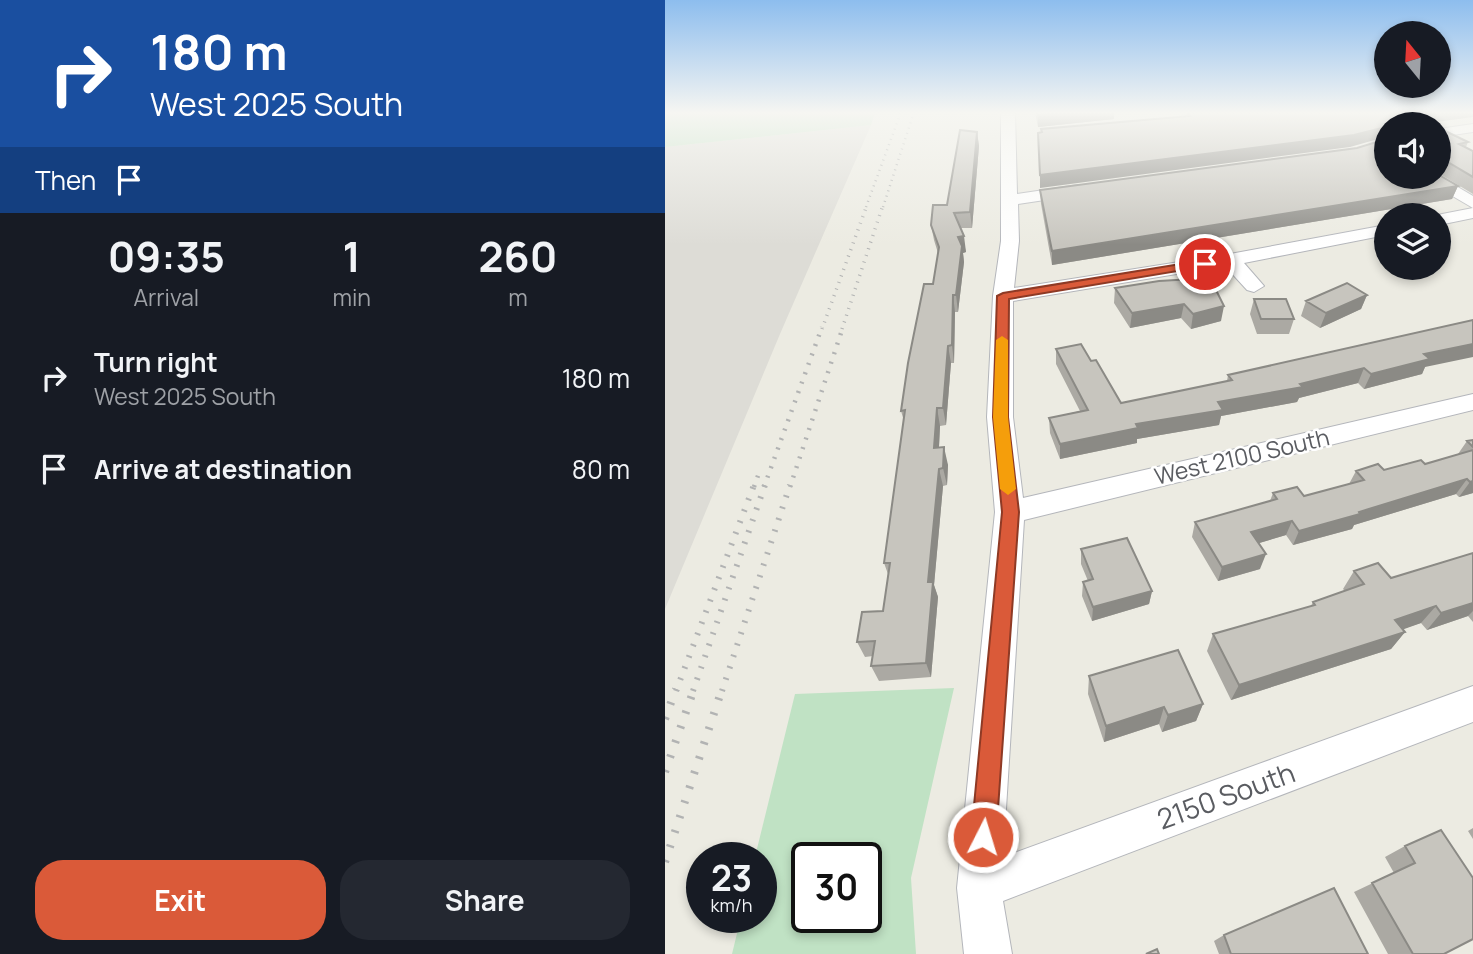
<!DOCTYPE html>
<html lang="en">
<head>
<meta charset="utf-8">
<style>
  :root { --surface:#171b24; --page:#242831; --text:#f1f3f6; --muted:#9ea1a6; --accent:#da5a39 }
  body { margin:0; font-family:Manrope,sans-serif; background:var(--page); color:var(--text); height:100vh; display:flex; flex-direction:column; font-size:26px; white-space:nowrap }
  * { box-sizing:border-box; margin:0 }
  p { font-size:23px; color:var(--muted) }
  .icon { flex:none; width:38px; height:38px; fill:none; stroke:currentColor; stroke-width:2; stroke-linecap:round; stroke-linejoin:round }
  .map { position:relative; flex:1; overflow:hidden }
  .panel { display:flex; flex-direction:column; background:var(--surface); width:665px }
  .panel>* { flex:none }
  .banner { background:#1a4fa0; color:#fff; overflow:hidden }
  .needle { width:46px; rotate:342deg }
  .controls { position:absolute; left:709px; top:21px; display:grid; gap:14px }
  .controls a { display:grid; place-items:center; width:77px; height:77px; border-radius:50%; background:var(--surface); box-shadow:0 4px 10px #0003; font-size:35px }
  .speed { position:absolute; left:21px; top:842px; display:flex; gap:14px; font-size:35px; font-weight:700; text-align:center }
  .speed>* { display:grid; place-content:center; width:91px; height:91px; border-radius:50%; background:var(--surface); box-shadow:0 4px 10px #0003; line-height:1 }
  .speed small { font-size:18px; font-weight:400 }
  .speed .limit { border:4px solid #111; border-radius:10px; background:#fff; color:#111 }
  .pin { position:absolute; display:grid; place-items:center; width:60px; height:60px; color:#fff; margin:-30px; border:4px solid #fff; border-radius:50%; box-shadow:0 2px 7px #0007 }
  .me { position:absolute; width:77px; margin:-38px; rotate:5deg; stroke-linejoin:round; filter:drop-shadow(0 0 5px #0008) }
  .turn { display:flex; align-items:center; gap:24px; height:147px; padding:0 35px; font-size:32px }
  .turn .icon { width:91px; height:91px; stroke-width:2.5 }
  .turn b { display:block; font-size:49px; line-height:60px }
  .then { display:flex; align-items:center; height:66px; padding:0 35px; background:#0003; gap:14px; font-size:26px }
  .eta { display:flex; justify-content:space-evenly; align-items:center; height:119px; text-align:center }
  .eta b { font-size:42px; font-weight:700; line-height:49px }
  .cta { display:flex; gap:14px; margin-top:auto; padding:14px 35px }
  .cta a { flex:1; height:80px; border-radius:28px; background:var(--accent); color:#fff; font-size:28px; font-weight:700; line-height:80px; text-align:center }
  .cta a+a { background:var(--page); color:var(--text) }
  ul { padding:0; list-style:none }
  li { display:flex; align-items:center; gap:21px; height:91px; padding:0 35px }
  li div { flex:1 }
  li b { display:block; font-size:26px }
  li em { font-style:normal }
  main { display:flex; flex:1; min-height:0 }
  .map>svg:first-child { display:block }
  .industrial { fill:#dddcd6 }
  .green { fill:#c0e2c4; fill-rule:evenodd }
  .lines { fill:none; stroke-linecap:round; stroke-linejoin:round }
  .minor-casing { stroke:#b4b6bb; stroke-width:2 }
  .minor { fill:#fff; fill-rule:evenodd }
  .rail-far4 { stroke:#b2b3b3; stroke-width:2.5; stroke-dasharray:1 4.5; stroke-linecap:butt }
  .rail-far3 { stroke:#b2b3b3; stroke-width:3.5; stroke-dasharray:1 6; stroke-linecap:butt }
  .rail-far2 { stroke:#b2b3b3; stroke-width:4.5; stroke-dasharray:2 8; stroke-linecap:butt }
  .rail-far1 { stroke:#b2b3b3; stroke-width:6; stroke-dasharray:2 10; stroke-linecap:butt }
  .rail { stroke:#b2b3b3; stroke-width:8; stroke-dasharray:2.5 13; stroke-linecap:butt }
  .wall { fill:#aba9a3 }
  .shaded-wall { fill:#8b8a85 }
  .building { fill:#c7c5be; stroke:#8b8a85; stroke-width:2 }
  .route { fill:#da5a39; stroke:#8e3a25; stroke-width:2 }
  .slow { fill:#f59e0b }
  .labels { text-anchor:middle; stroke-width:5; stroke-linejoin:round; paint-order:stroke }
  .street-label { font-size:23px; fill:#5a5c61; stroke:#fff }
  .near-street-label { font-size:28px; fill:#5a5c61; stroke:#fff }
</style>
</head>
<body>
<main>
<section class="panel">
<div class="banner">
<div class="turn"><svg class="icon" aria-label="right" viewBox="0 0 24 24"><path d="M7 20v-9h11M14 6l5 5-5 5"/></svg><div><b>180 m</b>West 2025 South</div></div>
<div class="then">Then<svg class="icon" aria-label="arrive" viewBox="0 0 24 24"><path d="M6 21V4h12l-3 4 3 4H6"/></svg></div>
</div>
<div class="eta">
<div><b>09:35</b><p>Arrival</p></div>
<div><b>1</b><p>min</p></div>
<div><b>260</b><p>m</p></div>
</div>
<ul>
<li><svg class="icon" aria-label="right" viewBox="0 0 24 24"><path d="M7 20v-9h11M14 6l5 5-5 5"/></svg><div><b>Turn right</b><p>West 2025 South</p></div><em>180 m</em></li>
<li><svg class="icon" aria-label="arrive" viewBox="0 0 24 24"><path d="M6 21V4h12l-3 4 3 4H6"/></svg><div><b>Arrive at destination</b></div><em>80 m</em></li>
</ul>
<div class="cta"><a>Exit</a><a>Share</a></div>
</section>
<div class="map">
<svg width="808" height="954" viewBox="0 0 808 954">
  <rect width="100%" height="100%" fill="#ecebe2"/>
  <path class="industrial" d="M206,125L115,334L0,609V147Z"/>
  <path class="green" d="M0,112H210L206,125L0,147Z
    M289,688L246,878L251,954H67L76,917H96V858L90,857L130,694ZM142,858H201V917H142Z"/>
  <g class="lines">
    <g class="minor-casing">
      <path id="minor" d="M336,112H350L352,194L413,185L421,190L413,195L353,204L354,241L349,288L565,254L721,225V235L579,263L599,286L589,292L582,290L560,266L348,301V417L358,498L808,394V410L359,520L338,857L808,686V722L338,901L347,954H299L292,888L330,512L322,417L328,296L336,241Z
        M808,124V132L774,137V129Z
        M774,176L808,196V218L774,225L772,215L808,208L755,177Z"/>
    </g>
    <use href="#minor" class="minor"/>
    <path class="rail-far4" d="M201,207L236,112
      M218,207L249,112"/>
    <path class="rail-far3" d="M157,329L202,205
      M177,329L218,205"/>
    <path class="rail-far2" d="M89,487L95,470
      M99,487L157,327
      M125,487L178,327"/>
    <path class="rail-far1" d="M11,691L89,485
      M28,691L100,485
      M57,691L125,485"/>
    <path class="rail" d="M0,719L11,689
      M0,772L29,689
      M0,862L57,689"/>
  </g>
  <path class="wall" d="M370,112H449V119L373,127Z
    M774,128L803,142L801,147L808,151V194L775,174H774Z
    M312,132L314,146L307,228H295L301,252L298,253L299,262L293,312H290L289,363H286L281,425L275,426L274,448L283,465L282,485L278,486L269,585L273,597L266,677L214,681L206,666L208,656L200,657L192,642L218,611L223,574L219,563L239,421L236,411L268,284L273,253L269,240L266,225L282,205Z
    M692,148L721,177L793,186L787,199L387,265L376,204L375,190Z
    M494,281L556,321L526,329L516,318L465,328L449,303L450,288Z
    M702,295L696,309L655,328L636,316L641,301Z
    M589,299L629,319L624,334H592L585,314Z
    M808,320L760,367L757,374L699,389L693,383L634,398L632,402L556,416L554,425L472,439V443L395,459L385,433L384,418L415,411L391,364V349L426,361L456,403L562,381L563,375Z
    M808,440V493L794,497L791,494L689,525L687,529L628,545L621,535L594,543L595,569L553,581L527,537L530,522L605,501L608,493L639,496L684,484L691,471L719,470L760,464L793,454L802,441Z
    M416,549L487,591L484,604L427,621L417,596L418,582L423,581L416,564Z
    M808,553V622L803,616L762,630L756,623L737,629L740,632L726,649L566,700L542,651L548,634L646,606L648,602L680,591L678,589L689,571L726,578Z
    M424,676L538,704L531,721L497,732L494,724L439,742L423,694Z
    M808,828V839L803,831Z
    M776,830L779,954H723L689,892L729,873L720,857L740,846Z
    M559,935L703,954H554L549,941Z"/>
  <path class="shaded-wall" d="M406,112H449V119L373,127V115Z
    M768,112H808V117L756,124L747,114Z
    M721,127L720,137L685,147L375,188V175Z
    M312,132L314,146L307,228L305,212Z
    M793,186L787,199L387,265V251Z
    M299,236L301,252L298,253L299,262L293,312L291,295L293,237Z
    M288,295L290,312L289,363L287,345Z
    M702,295L696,309L655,328L661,313Z
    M519,304L516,318L465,328L467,313Z
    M559,306L556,321L526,329L528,314Z
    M808,344V357L760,367L757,374L699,389L706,374L759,354Z
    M283,346L286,363L281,425L278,408Z
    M699,368L693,383L634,398L632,402L556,416L554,425L472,439V443L395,459V444L553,402Z
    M272,408L275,426L273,465L269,448Z
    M279,447L283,465L282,485L278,468Z
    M274,469L278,486L269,585L273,597L266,677L261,663L263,582Z
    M802,479L791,494L689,525L687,529L628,545L634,531Z
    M808,481V493L794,497L805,482Z
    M627,521L621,535L581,547L586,532Z
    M601,554L595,569L553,581L557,567Z
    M487,591L484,604L427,621L428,607Z
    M808,603V611L803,616L762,630L776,613Z
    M771,606L756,623L717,637L730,620Z
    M740,632L726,649L566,700L574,685Z
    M538,704L531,721L497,732L503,715Z
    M499,707L494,724L439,742L441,726Z"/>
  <path class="building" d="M372,112H406L373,115Z
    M521,112H768L747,114L767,124H721V127L689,135L375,175L373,133L377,132L376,129L525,116Z
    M774,128L803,142L794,144L808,151V177L781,161H774Z
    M295,130L312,132L305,212L289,213L299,236L293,237L297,246L291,295H288L287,345L283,346L278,408H272L269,448L279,447L278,468L274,469L263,582H268L261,663L206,666L210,641L192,642L197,612L218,611L225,563H219L240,410L236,411L243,363L259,284H268L274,247L266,225L268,205H282Z
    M721,139V177H774V175L793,186L387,251L375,190L692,148Z
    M545,278L559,306L528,314L519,304L467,313L450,288L494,281Z
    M682,283L702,295L661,313L641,301Z
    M589,299H621L629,319H596Z
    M808,320V344L759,354L765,359L706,374L699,368L635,384L638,387L553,402L558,410L471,424L473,428L395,444L384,418L423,410L391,349L416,344L426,361L431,360L456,403L567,380L563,375Z
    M808,440V447L802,441Z
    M808,450V481L805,482L802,479L694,512L695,514L634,531L627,521L586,532L601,554L557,567L530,522L612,499L608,493L632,487L639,496L699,480L691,471L713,464L719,470L756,460L760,464Z
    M462,538L487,591L428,607L418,582L428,579L416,549Z
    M808,553V603L776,613L771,606L730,620L740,632L574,685L548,634L650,605L648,602L699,584L689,571L713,563L726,578Z
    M513,650L538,704L503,715L499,707L441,726L424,676Z
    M776,830L808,878V939L779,954H748L707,883L750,863L740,846Z
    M669,888L703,954H566L559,935Z
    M492,949L494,954H481Z"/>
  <linearGradient id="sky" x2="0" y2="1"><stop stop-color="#8dbdee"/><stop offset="0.46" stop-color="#f6f6f2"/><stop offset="1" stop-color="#f6f6f2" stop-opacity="0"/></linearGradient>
  <rect width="808" height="245" fill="url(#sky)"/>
  <path class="route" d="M540,260L543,261V266L344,299L343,417L354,512L331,837L327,846L318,849L310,846L306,837L337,512L328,417L332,296L338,293Z"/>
  <path class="slow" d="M337,336L343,340V417L351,489L343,495L335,489L328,417L331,340Z"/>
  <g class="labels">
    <g class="street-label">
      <text transform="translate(577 457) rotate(-13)" y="8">West 2100 South</text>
    </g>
    <g class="near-street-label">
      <text transform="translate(561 796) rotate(-20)" y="10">2150 South</text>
    </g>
  </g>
</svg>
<div class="controls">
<a><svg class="needle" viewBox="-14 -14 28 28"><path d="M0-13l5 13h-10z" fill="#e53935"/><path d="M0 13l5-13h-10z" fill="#9ea1a6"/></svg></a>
<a><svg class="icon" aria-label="sound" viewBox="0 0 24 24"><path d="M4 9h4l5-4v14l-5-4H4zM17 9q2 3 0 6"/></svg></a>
<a><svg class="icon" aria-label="layers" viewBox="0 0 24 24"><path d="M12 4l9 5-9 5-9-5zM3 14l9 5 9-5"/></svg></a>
</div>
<div class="speed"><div>23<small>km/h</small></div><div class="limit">30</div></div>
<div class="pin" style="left:540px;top:264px;background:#d93025"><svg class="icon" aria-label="arrive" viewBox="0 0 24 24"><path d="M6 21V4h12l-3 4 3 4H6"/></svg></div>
<svg class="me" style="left:318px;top:837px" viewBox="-20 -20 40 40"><circle r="17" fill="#da5a39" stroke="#fff" stroke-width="3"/><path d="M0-11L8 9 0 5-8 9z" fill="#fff"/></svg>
</div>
</main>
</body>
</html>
